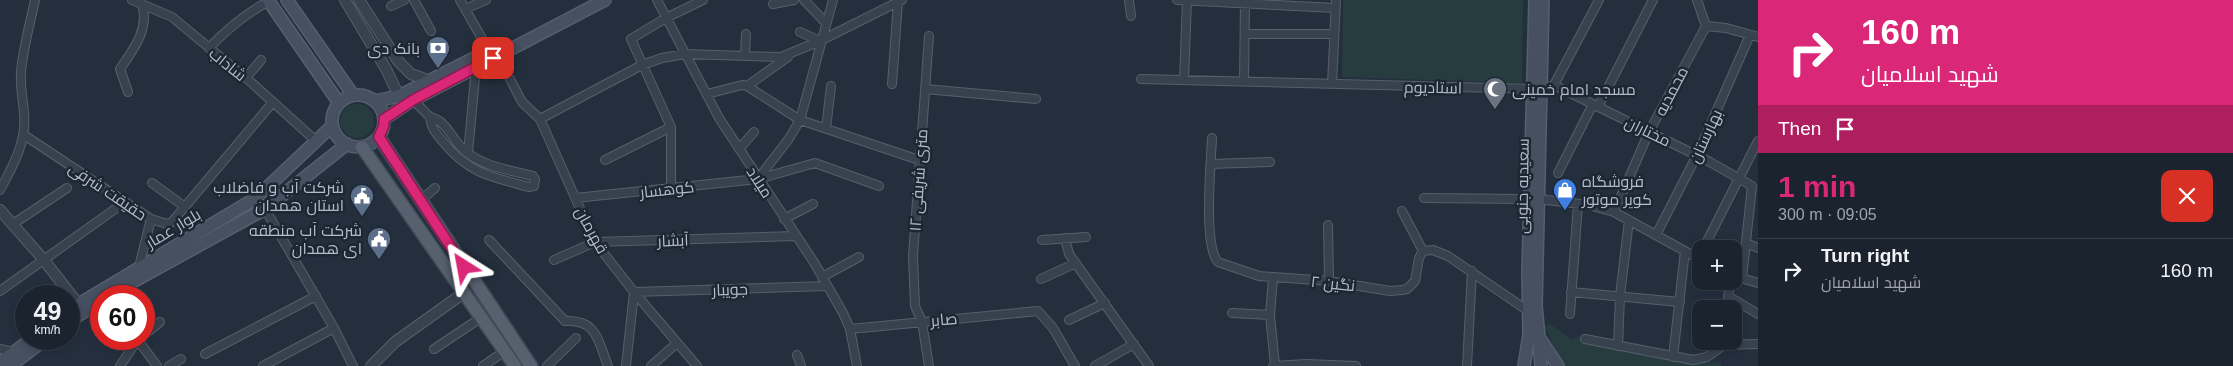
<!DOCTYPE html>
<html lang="en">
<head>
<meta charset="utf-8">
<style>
  :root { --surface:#1b232e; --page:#282f3a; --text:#f1f3f6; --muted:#a0a4aa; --line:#39404a; --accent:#db2777 }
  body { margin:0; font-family:Arial,Cairo,sans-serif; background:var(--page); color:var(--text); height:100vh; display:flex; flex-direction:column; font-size:19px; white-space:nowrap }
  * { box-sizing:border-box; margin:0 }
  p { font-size:16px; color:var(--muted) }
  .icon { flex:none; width:28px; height:28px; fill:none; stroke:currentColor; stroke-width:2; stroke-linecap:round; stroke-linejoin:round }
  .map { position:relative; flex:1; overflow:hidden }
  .drawer { display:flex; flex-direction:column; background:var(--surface); width:475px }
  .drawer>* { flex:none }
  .banner { background:#db2777; color:#fff; overflow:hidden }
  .buttons { position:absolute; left:1692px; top:240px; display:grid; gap:10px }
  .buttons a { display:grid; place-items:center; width:50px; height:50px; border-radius:10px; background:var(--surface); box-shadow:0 2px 8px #0003,0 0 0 1px var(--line); font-size:25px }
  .speed { position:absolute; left:15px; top:285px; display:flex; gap:10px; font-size:25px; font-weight:700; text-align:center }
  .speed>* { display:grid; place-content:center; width:65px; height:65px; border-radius:50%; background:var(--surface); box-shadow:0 2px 8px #0003,0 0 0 1px var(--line); line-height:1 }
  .speed small { font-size:12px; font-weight:400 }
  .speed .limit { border:8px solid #d22; background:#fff; color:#111 }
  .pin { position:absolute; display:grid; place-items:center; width:42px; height:42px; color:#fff; margin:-21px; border-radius:10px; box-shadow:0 2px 8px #0006 }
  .me { position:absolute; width:55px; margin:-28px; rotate:326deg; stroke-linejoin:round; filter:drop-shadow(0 0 4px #0008) }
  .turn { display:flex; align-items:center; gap:18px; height:105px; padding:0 20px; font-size:22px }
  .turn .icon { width:65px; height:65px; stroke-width:2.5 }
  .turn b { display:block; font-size:35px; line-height:42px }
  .then { display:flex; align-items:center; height:48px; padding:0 20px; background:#0003; gap:10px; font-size:19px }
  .round { display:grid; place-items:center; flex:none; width:52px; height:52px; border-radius:10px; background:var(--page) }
  .headline { display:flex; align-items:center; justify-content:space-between; height:85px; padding:0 20px }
  h1 { font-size:30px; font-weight:700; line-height:38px; color:var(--accent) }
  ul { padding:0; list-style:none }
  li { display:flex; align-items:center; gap:15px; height:65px; padding:0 20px; border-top:1px solid var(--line) }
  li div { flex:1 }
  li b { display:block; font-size:19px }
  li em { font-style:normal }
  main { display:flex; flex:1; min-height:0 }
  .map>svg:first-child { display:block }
  .green { fill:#263c3f }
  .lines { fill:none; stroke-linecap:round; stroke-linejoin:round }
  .minor-casing { stroke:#565f6c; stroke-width:10 }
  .tertiary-casing { stroke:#565f6c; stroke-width:12 }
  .secondary-casing { stroke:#565f6c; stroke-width:14 }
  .primary-casing { stroke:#414a57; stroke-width:15 }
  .minor { stroke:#38414e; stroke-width:8 }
  .tertiary { stroke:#38414e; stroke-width:10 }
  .secondary { stroke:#465061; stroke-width:11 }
  .primary { stroke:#56606e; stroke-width:12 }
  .route-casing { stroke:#8e194d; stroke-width:12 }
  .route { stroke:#db2777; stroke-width:9 }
  .labels { text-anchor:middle; stroke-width:5; stroke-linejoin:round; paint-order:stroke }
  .poi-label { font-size:16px; fill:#b4bcc9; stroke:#1d2633; text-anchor:end }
  .street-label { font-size:16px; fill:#b4bcc9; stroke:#1d2633 }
</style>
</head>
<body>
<main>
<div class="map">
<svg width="1758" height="366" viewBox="0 0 1758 366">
  <rect width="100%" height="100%" fill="#242f3e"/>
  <path class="green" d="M1343,0H1523L1522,83L1342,77Z
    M340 121a17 17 0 1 1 34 0a17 17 0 1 1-34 0Z
    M1550,324L1572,340L1579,336L1584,342L1667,360L1721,363V366H1565L1558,357L1545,326Z"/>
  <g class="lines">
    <g class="minor-casing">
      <path id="minor" d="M132,0L172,17L253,84L316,141
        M414,0L431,31
        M460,0L489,51
        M657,0L719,118L815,264L843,313L850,329L857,366
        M804,0L826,23
        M1129,0L1131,16
        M1177,0L1335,8
        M1697,0L1706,26
        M773,4L794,0
        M391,6L404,0
        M465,9L486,0
        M1706,26L1726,28L1758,37
        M800,32L820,41
        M1245,34H1334
        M209,48C227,29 245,14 269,1
        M745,56L746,34
        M246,78L261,60
        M510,79L522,102L540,119L595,242L634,292L697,366
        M1141,79L1533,89
        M1184,80L1187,0
        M1244,82L1245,3
        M892,84L898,2
        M1332,84L1336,0
        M1554,85L1599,0
        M747,86L788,57
        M925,89L1036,99
        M1541,89L1554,85L1710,162L1752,186
        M128,92L120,69C134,49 151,27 141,2
        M707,94L742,85L747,86L800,120L919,160
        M413,100L430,117
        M1598,107L1653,0
        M430,117C448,121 452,141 466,152C485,167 510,170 533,176L535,179L534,186L529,187C492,177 470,174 444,143C437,134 431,129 430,117Z
        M540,119L642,65L662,58L685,54L781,57L820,41L902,0
        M826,129L831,86
        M24,135L151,219L139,267
        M1212,138C1211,163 1203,245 1218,262L1259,276L1329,281L1390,291L1402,290L1407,289L1415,281L1419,258L1423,251
        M739,149L754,132
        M468,153L476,67
        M605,160L671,127
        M1211,164L1270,162
        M1558,173L1593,104
        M758,179L788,140L800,120L833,0
        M152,183L185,207
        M671,189V127L631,39L666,18L703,0
        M0,190C13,166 27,141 24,114C23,99 20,87 21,72C23,48 30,24 35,0
        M575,198L758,179L815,163L879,186
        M1424,198L1530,199
        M1538,199L1589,205L1614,212L1701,260
        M420,201L435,188
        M265,209L334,328L353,366
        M1402,211L1423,251
        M1614,212L1649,132L1706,26
        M151,219L167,224L172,222L273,102
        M784,219L813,204
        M13,224L67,188
        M1328,225L1329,281
        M1656,235L1697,155L1750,35
        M1065,238L1069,254L1149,366
        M489,240L565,321C598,319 598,342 608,366
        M1042,240L1086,237
        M1746,243L1758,248
        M1703,249L1758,141
        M1423,251L1433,250L1448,256L1528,311
        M554,260L595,242L796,236
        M1734,276L1758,283
        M822,277L859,257
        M1273,278L1270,315L1275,365
        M1041,279L1076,263
        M1742,279L1752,186
        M0,291L115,209
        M1571,292L1680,302
        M1728,296L1758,314
        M1727,309L1730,281
        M1232,313L1270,315
        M1570,314L1578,204
        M1069,320L1105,303
        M850,329L1038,311L1053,328L1075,366
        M144,335L160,322
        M137,339L157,366
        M1585,339L1693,360L1707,357L1724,345L1758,344
        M1618,346L1620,296L1629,220
        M0,349L14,352
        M434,349L482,317
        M205,354L316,296
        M797,355L801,366
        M1673,357L1685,251
        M120,366L138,339
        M169,366L181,359
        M263,366L334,328
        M483,366L505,351
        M547,366L576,338
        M626,366L634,292L827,286
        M651,366L677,343
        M929,366L922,322L915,306L913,256L929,36
        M1095,366L1134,344
        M1273,366L1306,364L1356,366
        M1467,366L1472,271"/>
    </g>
    <g class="tertiary-casing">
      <path id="tertiary" d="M345,0L386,69L399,96
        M359,0L398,61L411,74L430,81
        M0,210L43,259L83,310
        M371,366L395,342L465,292"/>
    </g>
    <g class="secondary-casing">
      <path id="secondary" d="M268,0L339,103
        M287,0L353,95
        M1543,0L1536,306L1539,337L1558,366
        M332 121a26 26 0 1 1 52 0a26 26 0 1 1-52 0Z
        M375,101L399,96L496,47
        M384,119L413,100L605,0
        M107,296L265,209L347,144
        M69,310L256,198L332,126
        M69,322L101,300
        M1539,340L1541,366
        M0,363L31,339
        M10,366L46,339
        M1524,366L1529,335L1528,272L1535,0"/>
    </g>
    <g class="primary-casing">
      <path id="primary" d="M379,137L531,366
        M362,147L515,366"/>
    </g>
    <use href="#minor" class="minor"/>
    <use href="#tertiary" class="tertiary"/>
    <use href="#secondary" class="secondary"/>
    <use href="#primary" class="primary"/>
  </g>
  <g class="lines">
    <g class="route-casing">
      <path id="route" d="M464,267L379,137L384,125V119L413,100L493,58"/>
    </g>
    <use href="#route" class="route"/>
  </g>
  <defs>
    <g id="bank-pin" transform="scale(1.25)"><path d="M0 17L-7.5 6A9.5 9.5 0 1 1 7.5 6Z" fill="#5c6f8a" stroke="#1d2633"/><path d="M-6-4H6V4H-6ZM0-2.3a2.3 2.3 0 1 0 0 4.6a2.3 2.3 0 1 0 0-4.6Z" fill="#fff"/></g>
    <g id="mosque-pin" transform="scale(1.25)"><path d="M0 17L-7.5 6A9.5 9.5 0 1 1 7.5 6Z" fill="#6b7280" stroke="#1d2633"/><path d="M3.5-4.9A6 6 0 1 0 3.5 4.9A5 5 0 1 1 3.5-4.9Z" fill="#fff"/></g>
    <g id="shop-pin" transform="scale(1.25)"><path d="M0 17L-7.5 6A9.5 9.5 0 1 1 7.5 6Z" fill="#3f7fe0" stroke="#1d2633"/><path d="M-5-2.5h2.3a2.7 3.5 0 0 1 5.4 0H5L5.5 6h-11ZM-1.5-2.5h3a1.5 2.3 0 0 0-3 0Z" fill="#fff"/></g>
    <g id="civic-pin" transform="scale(1.25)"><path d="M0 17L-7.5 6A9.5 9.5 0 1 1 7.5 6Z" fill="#5c6f8a" stroke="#1d2633"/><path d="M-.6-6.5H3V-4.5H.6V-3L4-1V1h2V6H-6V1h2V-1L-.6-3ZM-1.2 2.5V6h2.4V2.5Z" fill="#fff"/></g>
  </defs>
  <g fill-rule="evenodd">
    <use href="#bank-pin" x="438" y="48"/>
    <use href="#mosque-pin" x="1495" y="89"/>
    <use href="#shop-pin" x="1565" y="190"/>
    <use href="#civic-pin" x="362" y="196"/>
    <use href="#civic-pin" x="379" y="239"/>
  </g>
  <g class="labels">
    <g class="poi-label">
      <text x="420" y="54">بانک دی</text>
      <text x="1512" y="95" text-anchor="start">مسجد امام خمینی</text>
      <text x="1582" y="187" text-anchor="start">فروشگاه<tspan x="1582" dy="18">کویر موتور</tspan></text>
      <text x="344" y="193">شرکت آب و فاضلاب<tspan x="344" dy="18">استان همدان</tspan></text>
      <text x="362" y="236">شرکت آب منطقه<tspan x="362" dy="18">ای همدان</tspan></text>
    </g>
    <g class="street-label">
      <text transform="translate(228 64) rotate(39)" y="6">شاداب</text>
      <text transform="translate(1433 87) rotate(1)" y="6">استادیوم</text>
      <text transform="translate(1671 91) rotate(-62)" y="6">محمدیه</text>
      <text transform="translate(1648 131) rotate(26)" y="6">مختاران</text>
      <text transform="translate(1705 136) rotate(-65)" y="6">بهارستان</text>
      <text transform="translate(918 180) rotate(-86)" y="6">۱۲ متری شریفی</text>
      <text transform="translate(760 182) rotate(57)" y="6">میلاد</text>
      <text transform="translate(1522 186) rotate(-89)" y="6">سعیدیه جنوبی</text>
      <text transform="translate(667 189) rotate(-6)" y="6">کوهسار</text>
      <text transform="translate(108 191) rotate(34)" y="6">حقیقت شرفی</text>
      <text transform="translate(173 228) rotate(-31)" y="6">بلوار عمار</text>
      <text transform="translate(592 230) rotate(61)" y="6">قهرمان</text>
      <text transform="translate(673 240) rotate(-2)" y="6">آبشار</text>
      <text transform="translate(1333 283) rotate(6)" y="6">نگین ۲</text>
      <text transform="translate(730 289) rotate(-2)" y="6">جویبار</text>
      <text transform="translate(944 319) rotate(-5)" y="6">صابر</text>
    </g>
  </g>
</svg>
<div class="buttons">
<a>+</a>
<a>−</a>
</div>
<div class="speed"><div>49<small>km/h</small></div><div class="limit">60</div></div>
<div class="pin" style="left:493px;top:58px;background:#d93025"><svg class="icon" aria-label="arrive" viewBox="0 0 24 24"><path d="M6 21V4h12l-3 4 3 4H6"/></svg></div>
<svg class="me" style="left:464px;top:267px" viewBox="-20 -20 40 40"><path d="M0-17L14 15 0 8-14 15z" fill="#db2777" stroke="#fff" stroke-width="4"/></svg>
</div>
<section class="drawer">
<div class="banner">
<div class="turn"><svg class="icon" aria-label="right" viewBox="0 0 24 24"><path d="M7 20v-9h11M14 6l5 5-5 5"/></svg><div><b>160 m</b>شهید اسلامیان</div></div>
<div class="then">Then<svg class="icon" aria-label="arrive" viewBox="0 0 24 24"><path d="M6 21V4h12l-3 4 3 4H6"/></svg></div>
</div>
<div class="headline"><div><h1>1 min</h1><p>300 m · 09:05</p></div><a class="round" style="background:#d93025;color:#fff"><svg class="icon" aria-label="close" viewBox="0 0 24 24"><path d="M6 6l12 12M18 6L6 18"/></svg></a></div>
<ul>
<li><svg class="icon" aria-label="right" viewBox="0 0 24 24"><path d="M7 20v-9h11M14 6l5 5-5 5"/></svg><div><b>Turn right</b><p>شهید اسلامیان</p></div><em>160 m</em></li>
</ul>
</section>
</main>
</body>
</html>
